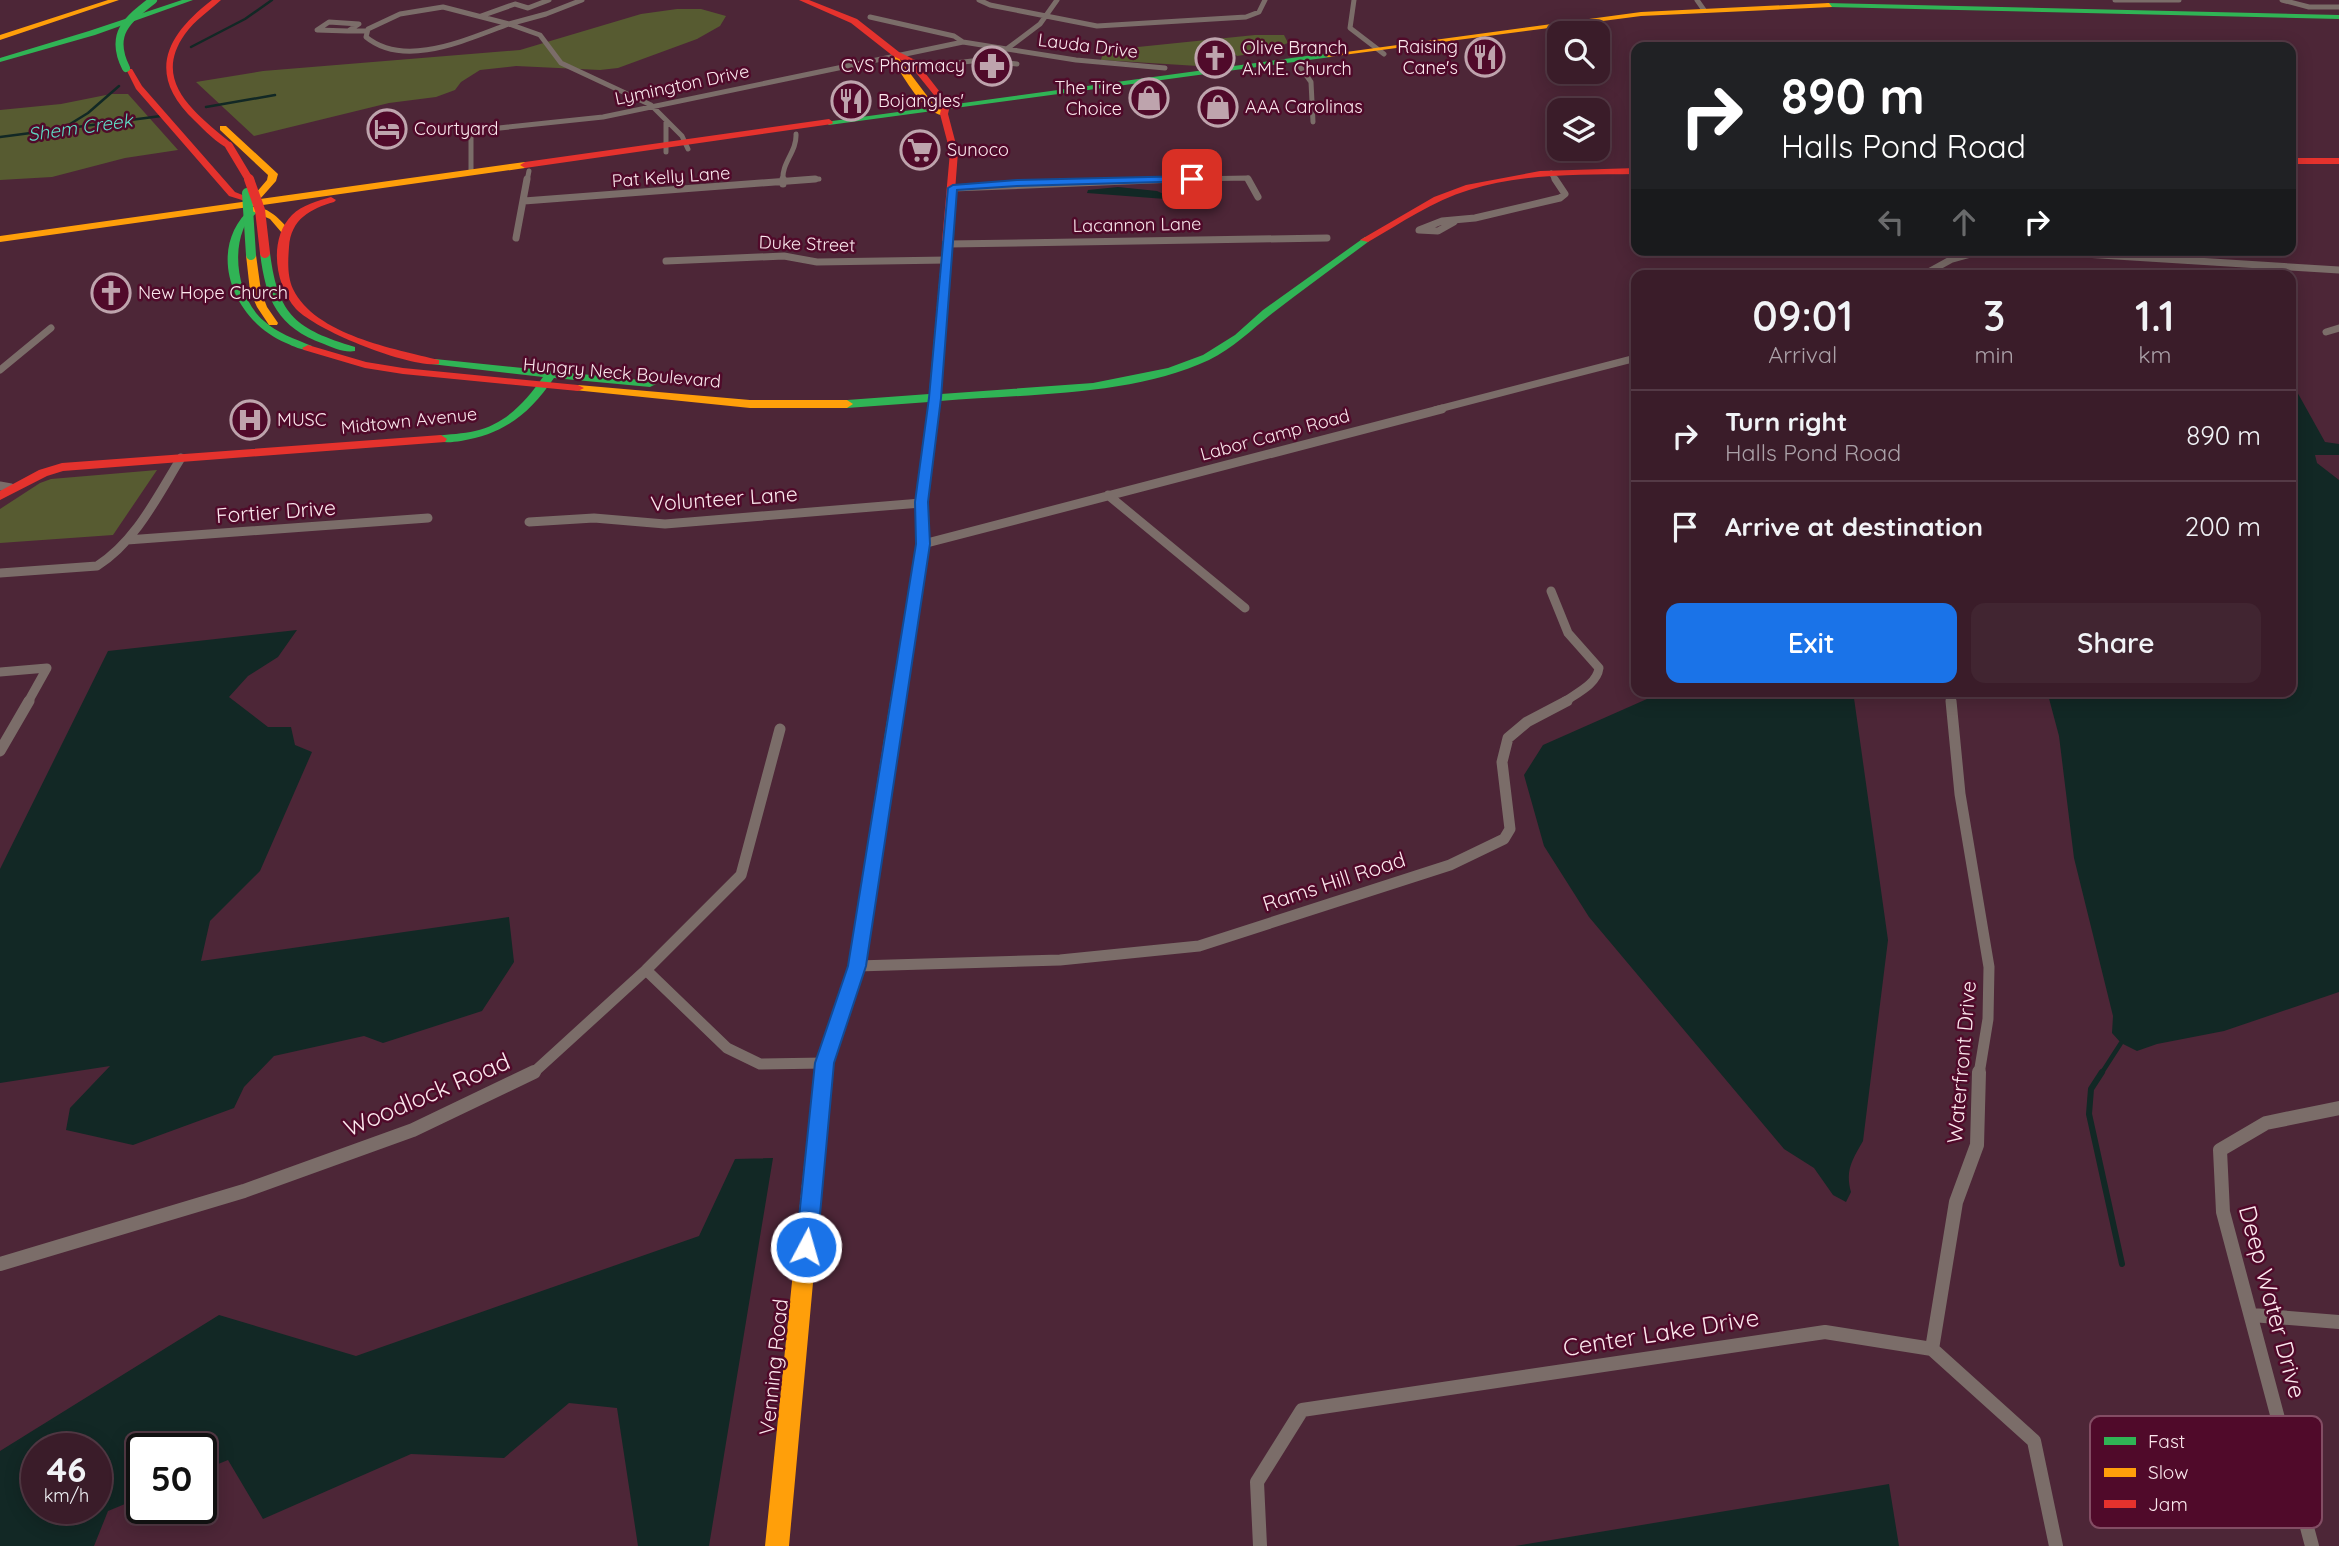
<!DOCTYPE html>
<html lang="en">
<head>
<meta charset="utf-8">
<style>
  :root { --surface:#3a1c29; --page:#412531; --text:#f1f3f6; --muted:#aba1a8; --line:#543a46; --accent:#1a73e8 }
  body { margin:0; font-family:Quicksand,sans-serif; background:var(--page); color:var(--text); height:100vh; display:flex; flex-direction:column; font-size:26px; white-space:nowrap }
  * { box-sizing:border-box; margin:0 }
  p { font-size:23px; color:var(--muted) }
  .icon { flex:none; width:38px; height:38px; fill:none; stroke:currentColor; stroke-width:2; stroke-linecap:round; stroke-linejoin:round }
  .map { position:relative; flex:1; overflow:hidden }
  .side { position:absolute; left:1631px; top:270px; width:665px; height:427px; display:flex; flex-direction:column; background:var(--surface); border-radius:14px; box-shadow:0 4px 18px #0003,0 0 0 2px var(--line) }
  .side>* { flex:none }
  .hud { position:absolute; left:1631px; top:42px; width:665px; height:214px; border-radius:14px; box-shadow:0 4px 18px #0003,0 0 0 2px var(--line); background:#202124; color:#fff; overflow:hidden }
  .tools { position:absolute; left:1547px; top:21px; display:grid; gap:14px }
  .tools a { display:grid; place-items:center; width:63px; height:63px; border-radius:14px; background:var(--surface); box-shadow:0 4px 18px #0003,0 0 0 2px var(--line); font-size:35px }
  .speed { position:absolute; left:21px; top:1433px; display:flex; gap:14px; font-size:35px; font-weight:700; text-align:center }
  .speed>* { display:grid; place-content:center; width:91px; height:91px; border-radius:50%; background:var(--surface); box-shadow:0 4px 18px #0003,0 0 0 2px var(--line); line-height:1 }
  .speed small { font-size:18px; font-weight:400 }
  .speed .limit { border:4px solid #111; border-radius:10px; background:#fff; color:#111 }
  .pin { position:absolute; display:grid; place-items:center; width:60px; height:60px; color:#fff; margin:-30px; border-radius:14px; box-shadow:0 4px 10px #0006 }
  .me { position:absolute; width:77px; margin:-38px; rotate:6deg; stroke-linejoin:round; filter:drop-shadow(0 0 5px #0008) }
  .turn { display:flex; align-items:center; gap:24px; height:147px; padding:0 35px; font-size:32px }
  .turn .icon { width:91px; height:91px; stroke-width:2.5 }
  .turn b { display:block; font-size:49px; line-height:60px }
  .lanes { display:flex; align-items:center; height:66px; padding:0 35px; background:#0003; justify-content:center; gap:35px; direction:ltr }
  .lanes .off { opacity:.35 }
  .eta { display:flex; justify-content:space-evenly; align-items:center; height:119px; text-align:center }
  .eta b { font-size:42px; font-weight:600; line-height:49px }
  .action { display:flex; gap:14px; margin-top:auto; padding:14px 35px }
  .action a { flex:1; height:80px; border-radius:14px; background:var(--accent); color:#fff; font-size:28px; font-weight:600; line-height:80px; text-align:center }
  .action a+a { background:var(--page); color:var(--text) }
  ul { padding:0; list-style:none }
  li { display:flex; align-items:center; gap:21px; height:91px; padding:0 35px; border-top:2px solid var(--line) }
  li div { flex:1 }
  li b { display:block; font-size:26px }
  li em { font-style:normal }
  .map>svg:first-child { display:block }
  .green { fill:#575b31 }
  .water { fill:#122825; fill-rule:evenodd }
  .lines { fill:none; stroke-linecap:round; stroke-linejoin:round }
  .stream-far2 { stroke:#122825; stroke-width:2.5 }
  .stream-far1 { stroke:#122825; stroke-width:4.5 }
  .stream { stroke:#122825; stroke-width:6 }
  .street-far4 { stroke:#7b6d69; stroke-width:5 }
  .street-far3 { stroke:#7b6d69; stroke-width:7 }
  .street-far2 { stroke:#7b6d69; stroke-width:9 }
  .street-far1 { stroke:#7b6d69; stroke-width:11 }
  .street { stroke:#7b6d69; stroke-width:14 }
  .fast { fill:#30b455; fill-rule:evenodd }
  .slow { fill:#ff9f0a; fill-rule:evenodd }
  .jam { fill:#e5322d; fill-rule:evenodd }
  .fast-bridge-far1 { stroke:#30b455; stroke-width:8 }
  .fast-bridge { stroke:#30b455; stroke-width:10 }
  .jam-bridge-far1 { stroke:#e5322d; stroke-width:8 }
  .jam-bridge { stroke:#e5322d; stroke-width:10 }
  .route { fill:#1a73e8; stroke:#114b97; stroke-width:2 }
  .labels { text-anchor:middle; stroke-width:5; stroke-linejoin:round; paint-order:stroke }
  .far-street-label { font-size:18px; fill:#fbe8ed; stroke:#500a2a }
  .far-poi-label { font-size:18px; fill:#fbe8ed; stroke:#500a2a; text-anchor:start }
  .far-water-label { font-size:19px; font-style:italic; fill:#5fdec6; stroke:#500a2a }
  .street-label { font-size:21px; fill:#fbe8ed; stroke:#500a2a }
  .near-street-label { font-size:24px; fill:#fbe8ed; stroke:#500a2a }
  .key { fill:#500a2a; stroke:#834d64; stroke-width:2 }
  .key-label { font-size:19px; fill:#fbe8ed }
</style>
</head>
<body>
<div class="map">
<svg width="2339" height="1546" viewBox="0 0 2339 1546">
  <rect width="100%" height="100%" fill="#4d2637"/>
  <path class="green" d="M677,9H701L726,16L720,26L697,39L618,68L600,70L516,66L480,70L461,82L455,90L436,97L389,103L254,136L196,82L263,71L520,50L641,14Z
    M1255,35H1284L1288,43L1263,52L1237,56L1229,49L1196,54L1209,65L1198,66L1101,60L1102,56L1128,48Z
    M111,94H128L178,150L125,158L52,177L0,180V110L61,104Z
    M157,470L113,535L0,543V509L40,483L51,479Z"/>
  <path class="water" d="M1118,187L1157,191L1170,197L1165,199L1087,193L1088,190Z
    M2291,381L2325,442L2339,444V455H2315L2317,463L2339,480V992L2224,1031L2157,1044L2137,1051L2121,1043L2112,1033L2113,1016L2074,858L2059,736L2047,691H2291Z
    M297,630L278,657L248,676L229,697L268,727H291L295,745L312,752L260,871L210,921L201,961L509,917L514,962L482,1011L383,1043L364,1036L274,1056L244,1087L234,1108L133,1145L66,1130L70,1108L110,1066L0,1083V869L108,651Z
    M1665,691H1853L1888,940L1863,1141C1852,1160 1845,1171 1851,1192L1846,1202L1833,1195L1814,1168L1784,1149L1589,917L1544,846L1524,775L1543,745Z
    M773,1158L709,1546H638L617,1408L569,1403L504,1458L411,1454L263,1519L228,1460L201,1471V1449H142V1497L108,1511L94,1546H0V1451L219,1315L356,1356L699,1236L735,1159ZM37,1449H96V1508H37Z
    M1889,1484L1899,1546H1515Z"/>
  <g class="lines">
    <path class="stream-far2" d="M191,47L245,19L272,0
      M206,107L275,95
      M62,129L88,113L119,86
      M0,137L161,116"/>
    <path class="stream-far1" d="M2101,1074L2121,1043"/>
    <path class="stream" d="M2102,1072L2091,1089L2089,1114L2122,1264"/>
    <path class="street-far4" d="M979,0L990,5L1097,26L1246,17L1259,12L1265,0
      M1354,0L1350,28L1384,54
      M1697,0L1704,10
      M2115,0H2179
      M2282,0L2309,7H2339
      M443,7L509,24C467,39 405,69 366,37L368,29L400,14Z
      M481,16L515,4L528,8L549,0
      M870,17L954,36L963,42L1076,60L1165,68
      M329,22L359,24L348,31L317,30Z
      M509,24L540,35L561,63L651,105L682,136L688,149
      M509,24L546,14L582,0
      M348,31H367
      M1008,48L1040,24L1057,0
      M1299,65L1311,82L1313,122
      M919,67L981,60L1017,64
      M666,122V152
      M471,171V131L603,117L963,42
      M1551,173L1556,181
      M527,181L529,171
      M783,181C781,163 797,152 796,134
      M792,181L819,179
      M1080,181L1247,178L1249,181"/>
    <path class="street-far3" d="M783,179V184
      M1248,179L1258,197
      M953,188L1176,179
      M524,201L815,179
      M1454,222L1438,231L1419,230L1442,221L1475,218L1560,198L1565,194L1555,179
      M516,238L527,179
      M948,244L1327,238
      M2022,250L2339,270
      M666,261L784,256L817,262L947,260
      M1923,275L1952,259L1985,250
      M2326,332L2339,328
      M0,370L51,328
      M1435,410L1636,358"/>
    <path class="street-far2" d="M0,486L11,488
      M1108,495L1245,608
      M529,522L594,518L665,524L921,503
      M127,540L428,518
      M923,544L1442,409
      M0,573L97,566C136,541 157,497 181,458
      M1551,591L1568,633L1599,668C1597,684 1577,693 1564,702
      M0,672L47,668L28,702
      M1950,691L1951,702"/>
    <path class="street-far1" d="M1951,701L1960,794L1989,967L1988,1019L1979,1074
      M0,751L29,701
      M857,966L1060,960L1199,946L1450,865L1504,839L1510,829L1502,762L1508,738L1527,722L1567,701
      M646,970L727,1048L760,1064L824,1063
      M532,1074L646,970L741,875L780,729"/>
    <path class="street" d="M0,1264L244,1191L413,1130L534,1072
      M2252,1315L2339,1322
      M1932,1349L1956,1202L1977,1145L1979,1072
      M1260,1546L1257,1482L1302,1410L1825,1332L1932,1349L2034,1441L2056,1546
      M2312,1546L2223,1212L2220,1150L2266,1123L2339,1108"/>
    <path class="fast" d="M182,0H193L95,35L0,62V58L89,31Z
      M1826,3L2339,15V19L1829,7Z
      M1328,53L1331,57L829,125L825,122Z
      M252,207L260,209C254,216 246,221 243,230C232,258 240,301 264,321C277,333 295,339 312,346V350C303,351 295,347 286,343C233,321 204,249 252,207Z
      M1365,237L1370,240L1368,242C1337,265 1305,288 1274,312C1252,329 1234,348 1209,360C1133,396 1025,394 940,401L927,503L930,544L899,745L896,749H886L883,745L916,544L915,503L929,402L847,408L841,404L847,400L929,394L943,239L952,241L941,394L1093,383L1168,368L1203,355L1235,335L1263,310Z
      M265,250L270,253C278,316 296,329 355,347V351C345,353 333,348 324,344C277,327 266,300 260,253Z
      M435,359L650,381L656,384L650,387L554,378C530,413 505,434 461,441C452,442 442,444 435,439L437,436C449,434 463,434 475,431C506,424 526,401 543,377L431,364L429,362Z"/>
    <path class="slow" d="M108,0H119L0,40V35Z
      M1829,3L1832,7L1641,16L1328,57L1324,55L1641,12Z
      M893,53H899L900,60L934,105L947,112V116C923,116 905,77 892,60Z
      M220,126H226L278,174L276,181L260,199L525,162L530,165L525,168L0,242V236L249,201L267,180L268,175L220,130Z
      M252,207C268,206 280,219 290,231L282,233L270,219L252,211Z
      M251,252L256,255L261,291L267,307L278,323L277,325H269L257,307L250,291L246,255Z
      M578,385L750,400H847L853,404L847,408H750L574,390V386Z
      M812,1174L819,1177L822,1184L789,1546H765L802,1184L805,1177Z"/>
    <path class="jam" d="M212,0H221C209,11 195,20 185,34C150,83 198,115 232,144L233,146L229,149C217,143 205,131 195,121C146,75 165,36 212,0Z
      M799,0H809L857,19L899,52L915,60L950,105L948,114L958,152L951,243L942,241L950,152L940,114L942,105L909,64L893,56L851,23Z
      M126,69H132L142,86L235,192L255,200V204L229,196L136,89Z
      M829,119L833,122L832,124L525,168L520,165L525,162Z
      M2291,158H2339V164H2291Z
      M1636,168V174C1581,175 1523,173 1469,190C1433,201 1401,223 1368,242L1360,240L1434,197L1466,185L1540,171Z
      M331,197L336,200L334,202C310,209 291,219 289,247C288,260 287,276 293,289C315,335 395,349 439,360V364C409,368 317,331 296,309C275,285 268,239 292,215C302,205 318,201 331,197Z
      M308,345L366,362L403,368L578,385L584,388L578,391L403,374L365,368L304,350L302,348Z
      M441,435L447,439L445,442L63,471L47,476L0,500V491L39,470L62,463Z
      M891,739L899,745L866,966L833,1063L822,1184L819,1191L812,1194L805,1191L802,1184L815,1063L848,966L883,745Z"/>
    <path class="fast-bridge-far1" d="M126,68C109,34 127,20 153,0"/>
    <path class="fast-bridge" d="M247,193L251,255"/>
    <path class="jam-bridge-far1" d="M229,146L250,181"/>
    <path class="jam-bridge" d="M249,179L260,210L265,253"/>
  </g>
  <path class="route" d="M1192,176L1196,179L1195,181L1017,186L957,190L941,398L928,502L930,544L866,966L834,1063L817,1247L814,1255L806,1258L799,1255L796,1247L815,1063L848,966L916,544L915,502L929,398L948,188L953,185L1017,180Z"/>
  <defs>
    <g id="restaurant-ring" transform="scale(2.0125)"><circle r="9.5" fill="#500a2a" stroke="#bea4ad" stroke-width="1.5"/><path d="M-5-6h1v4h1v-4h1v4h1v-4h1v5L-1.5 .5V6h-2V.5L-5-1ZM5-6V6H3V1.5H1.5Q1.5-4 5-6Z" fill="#bea4ad"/></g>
    <g id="church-ring" transform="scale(2.0125)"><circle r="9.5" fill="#500a2a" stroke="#bea4ad" stroke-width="1.5"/><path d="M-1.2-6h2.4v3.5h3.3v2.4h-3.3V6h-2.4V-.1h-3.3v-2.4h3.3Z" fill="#bea4ad"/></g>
    <g id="pharmacy-ring" transform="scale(2.0125)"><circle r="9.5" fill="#500a2a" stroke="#bea4ad" stroke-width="1.5"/><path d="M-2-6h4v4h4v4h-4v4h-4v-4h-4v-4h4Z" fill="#bea4ad"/></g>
    <g id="shop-ring" transform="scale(2.0125)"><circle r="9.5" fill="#500a2a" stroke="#bea4ad" stroke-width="1.5"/><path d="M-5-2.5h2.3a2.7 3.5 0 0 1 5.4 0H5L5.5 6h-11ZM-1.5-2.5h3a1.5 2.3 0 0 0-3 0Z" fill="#bea4ad"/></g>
    <g id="hotel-ring" transform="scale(2.0125)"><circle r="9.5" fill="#500a2a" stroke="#bea4ad" stroke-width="1.5"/><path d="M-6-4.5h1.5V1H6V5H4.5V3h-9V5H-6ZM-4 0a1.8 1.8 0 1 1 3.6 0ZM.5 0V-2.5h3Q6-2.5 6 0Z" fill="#bea4ad"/></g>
    <g id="supermarket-ring" transform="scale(2.0125)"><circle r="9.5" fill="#500a2a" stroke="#bea4ad" stroke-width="1.5"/><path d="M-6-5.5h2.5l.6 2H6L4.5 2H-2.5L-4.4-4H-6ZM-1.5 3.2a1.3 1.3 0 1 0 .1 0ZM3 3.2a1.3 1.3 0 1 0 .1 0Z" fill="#bea4ad"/></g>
    <g id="hospital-ring" transform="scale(2.0125)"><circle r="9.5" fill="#500a2a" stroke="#bea4ad" stroke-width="1.5"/><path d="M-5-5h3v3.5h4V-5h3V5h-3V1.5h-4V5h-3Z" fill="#bea4ad"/></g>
  </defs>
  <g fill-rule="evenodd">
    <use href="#restaurant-ring" x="1485" y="57"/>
    <use href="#church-ring" x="1215" y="58"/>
    <use href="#pharmacy-ring" x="992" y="66"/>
    <use href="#shop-ring" x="1149" y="98"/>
    <use href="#restaurant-ring" x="851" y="101"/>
    <use href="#shop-ring" x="1218" y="107"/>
    <use href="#hotel-ring" x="387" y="129"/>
    <use href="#supermarket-ring" x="920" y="150"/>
    <use href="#church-ring" x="111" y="293"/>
    <use href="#hospital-ring" x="250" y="420"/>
  </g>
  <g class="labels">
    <g class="far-street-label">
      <text transform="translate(1088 46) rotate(7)" y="6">Lauda Drive</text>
      <text transform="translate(682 85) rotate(-12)" y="6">Lymington Drive</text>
      <text transform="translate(671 177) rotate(-4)" y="6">Pat Kelly Lane</text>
      <text transform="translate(1137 225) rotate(-1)" y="6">Lacannon Lane</text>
      <text transform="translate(807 244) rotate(2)" y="6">Duke Street</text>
      <text transform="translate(622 373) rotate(5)" y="6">Hungry Neck Boulevard</text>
      <text transform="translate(409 421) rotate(-6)" y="6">Midtown Avenue</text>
      <text transform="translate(1275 435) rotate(-15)" y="6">Labor Camp Road</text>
    </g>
    <g class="far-poi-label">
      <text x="1458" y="53" text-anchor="end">Raising<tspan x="1458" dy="21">Cane's</tspan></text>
      <text x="1242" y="54">Olive Branch<tspan x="1242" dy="21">A.M.E. Church</tspan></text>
      <text x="965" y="72" text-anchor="end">CVS Pharmacy</text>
      <text x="1122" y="94" text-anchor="end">The Tire<tspan x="1122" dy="21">Choice</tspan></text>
      <text x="878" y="107">Bojangles'</text>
      <text x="1245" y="113">AAA Carolinas</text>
      <text x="414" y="135">Courtyard</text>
      <text x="947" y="156">Sunoco</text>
      <text x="138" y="299">New Hope Church</text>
      <text x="277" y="426">MUSC</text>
    </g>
    <g class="far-water-label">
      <text transform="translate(80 127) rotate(-8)" y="7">Shem Creek</text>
    </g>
    <g class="street-label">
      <text transform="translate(724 499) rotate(-4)" y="7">Volunteer Lane</text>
      <text transform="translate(276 512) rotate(-4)" y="7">Fortier Drive</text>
      <text transform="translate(1334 882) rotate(-18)" y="7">Rams Hill Road</text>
      <text transform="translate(1962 1062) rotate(-85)" y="7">Waterfront Drive</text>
      <text transform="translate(774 1367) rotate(-84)" y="7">Venning Road</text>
    </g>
    <g class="near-street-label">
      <text transform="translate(427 1095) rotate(-23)" y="8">Woodlock Road</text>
      <text transform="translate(2272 1302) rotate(75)" y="8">Deep Water Drive</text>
      <text transform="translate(1661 1333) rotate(-9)" y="8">Center Lake Drive</text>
    </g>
  </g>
  <rect x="2090" y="1416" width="232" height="112" rx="10" class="key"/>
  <rect x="2104" y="1437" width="32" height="8" fill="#30b455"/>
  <rect x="2104" y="1468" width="32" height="9" fill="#ff9f0a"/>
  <rect x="2104" y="1500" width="32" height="8" fill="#e5322d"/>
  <g class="key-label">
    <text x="2148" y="1448">Fast</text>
    <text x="2148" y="1479">Slow</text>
    <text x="2148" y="1511">Jam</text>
  </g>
</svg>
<div class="tools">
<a><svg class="icon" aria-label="search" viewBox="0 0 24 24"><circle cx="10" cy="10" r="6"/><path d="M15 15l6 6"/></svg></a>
<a><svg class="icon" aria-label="layers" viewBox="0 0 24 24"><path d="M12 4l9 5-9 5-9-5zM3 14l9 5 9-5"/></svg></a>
</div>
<div class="speed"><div>46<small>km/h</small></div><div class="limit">50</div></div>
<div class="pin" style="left:1192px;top:179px;background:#d93025"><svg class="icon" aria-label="arrive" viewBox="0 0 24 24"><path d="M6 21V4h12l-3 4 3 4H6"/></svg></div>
<svg class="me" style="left:806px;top:1247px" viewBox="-20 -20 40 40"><circle r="17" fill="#1a73e8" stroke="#fff" stroke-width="3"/><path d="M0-11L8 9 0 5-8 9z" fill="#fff"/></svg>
<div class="hud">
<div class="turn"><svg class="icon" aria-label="right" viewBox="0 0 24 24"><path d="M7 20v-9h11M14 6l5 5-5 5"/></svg><div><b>890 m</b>Halls Pond Road</div></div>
<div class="lanes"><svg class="icon off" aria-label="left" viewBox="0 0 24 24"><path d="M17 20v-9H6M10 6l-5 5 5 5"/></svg><svg class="icon off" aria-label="ahead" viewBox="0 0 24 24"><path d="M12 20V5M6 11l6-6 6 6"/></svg><svg class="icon" aria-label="right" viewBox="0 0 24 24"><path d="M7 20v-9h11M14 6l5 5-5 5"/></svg></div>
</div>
<section class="side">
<div class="eta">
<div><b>09:01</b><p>Arrival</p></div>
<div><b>3</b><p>min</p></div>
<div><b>1.1</b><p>km</p></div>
</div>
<ul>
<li><svg class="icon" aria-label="right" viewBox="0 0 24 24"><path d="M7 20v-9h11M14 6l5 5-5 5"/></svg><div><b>Turn right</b><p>Halls Pond Road</p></div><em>890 m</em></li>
<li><svg class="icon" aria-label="arrive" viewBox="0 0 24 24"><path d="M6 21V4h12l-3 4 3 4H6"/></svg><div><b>Arrive at destination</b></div><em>200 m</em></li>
</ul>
<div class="action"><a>Exit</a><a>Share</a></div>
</section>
</div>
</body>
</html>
